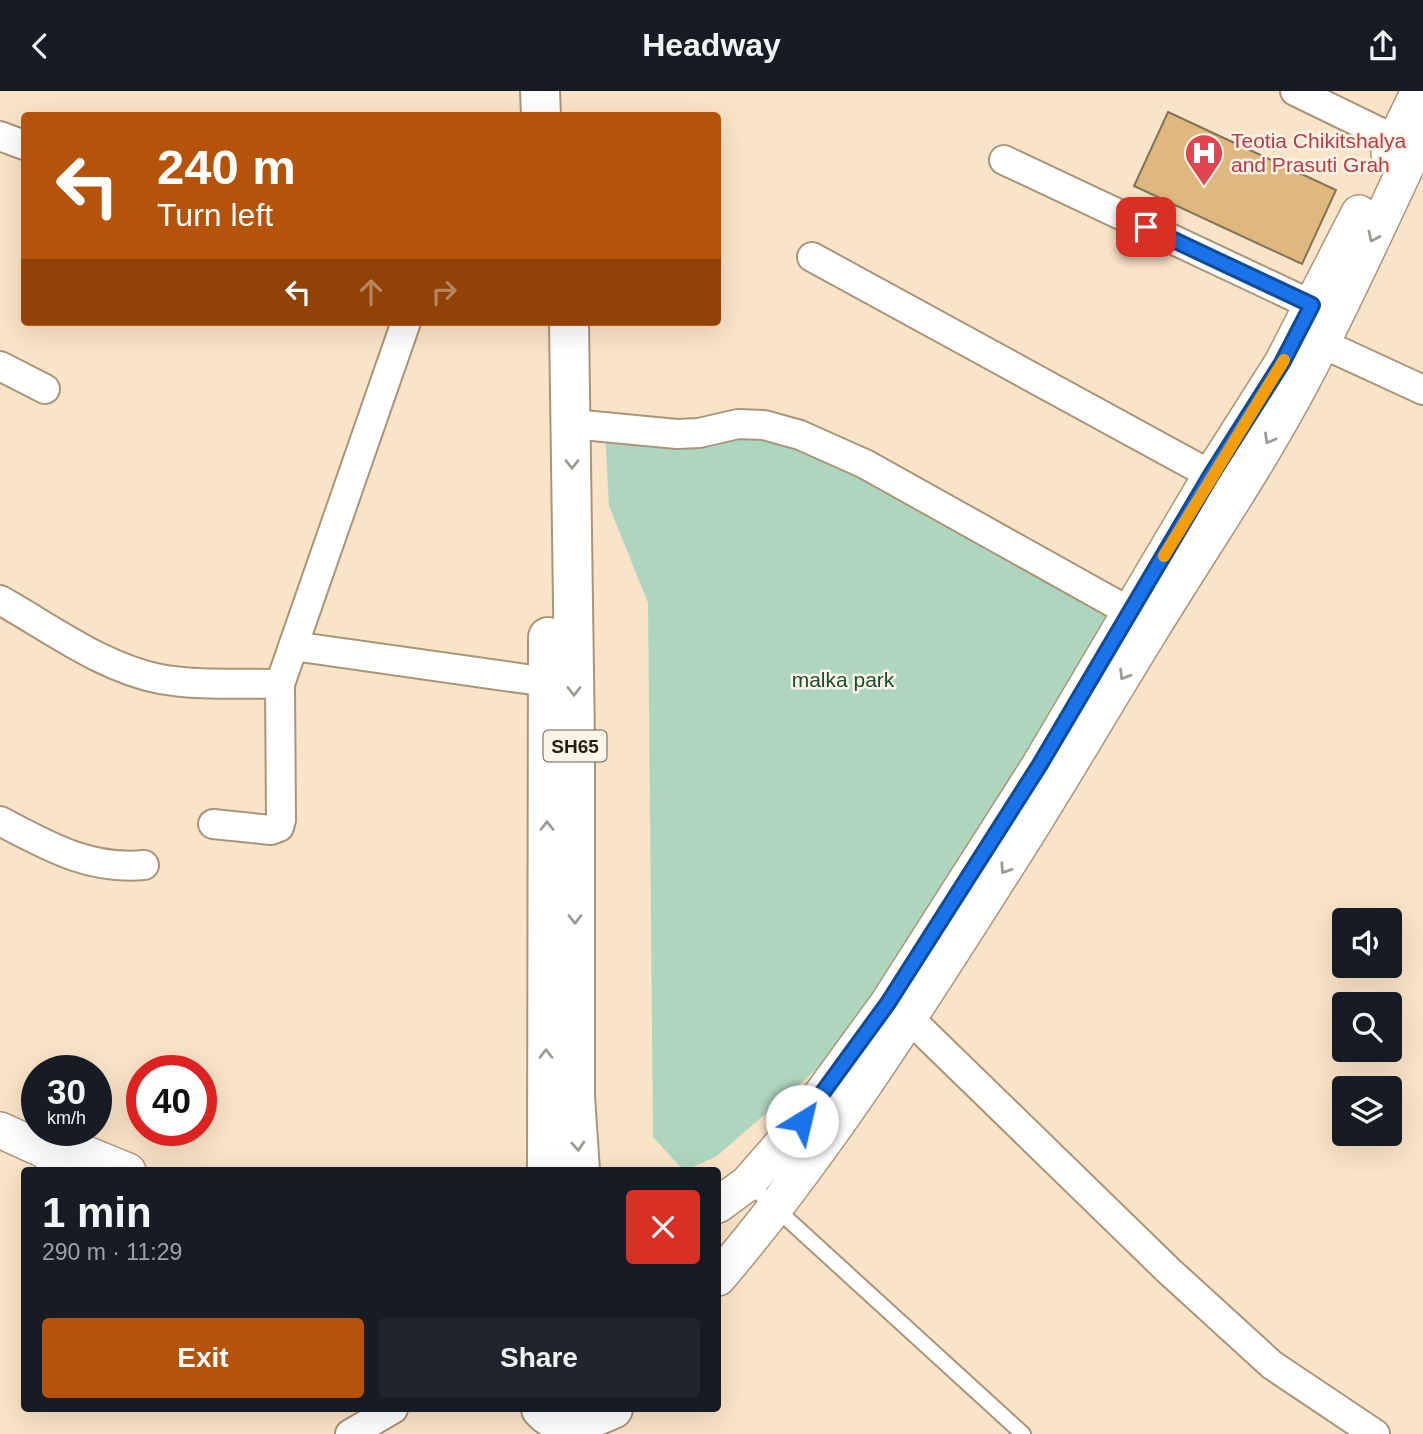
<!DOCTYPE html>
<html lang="en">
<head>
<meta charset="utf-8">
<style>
  :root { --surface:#171b24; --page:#20242c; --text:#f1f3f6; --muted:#9ea1a6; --accent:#b45309 }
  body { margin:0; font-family:Arial,sans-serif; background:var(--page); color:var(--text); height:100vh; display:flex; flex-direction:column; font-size:26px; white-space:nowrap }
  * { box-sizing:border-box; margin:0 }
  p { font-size:23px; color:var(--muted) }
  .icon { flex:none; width:38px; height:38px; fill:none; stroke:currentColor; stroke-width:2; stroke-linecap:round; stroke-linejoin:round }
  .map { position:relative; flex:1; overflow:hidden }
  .details { position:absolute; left:21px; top:1076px; width:700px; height:245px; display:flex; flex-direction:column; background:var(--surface); border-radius:7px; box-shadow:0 7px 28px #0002 }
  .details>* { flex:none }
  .guide { position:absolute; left:21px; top:21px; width:700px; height:214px; border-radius:7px; box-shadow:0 7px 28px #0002; background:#b45309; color:#fff; overflow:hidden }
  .buttons { position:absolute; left:1332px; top:817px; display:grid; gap:14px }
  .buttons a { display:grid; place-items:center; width:70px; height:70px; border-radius:7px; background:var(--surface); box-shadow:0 7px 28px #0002; font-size:35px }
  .speed { position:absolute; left:21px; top:964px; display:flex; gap:14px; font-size:35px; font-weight:700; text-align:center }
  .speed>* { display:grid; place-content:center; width:91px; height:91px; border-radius:50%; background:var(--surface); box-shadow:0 7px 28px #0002; line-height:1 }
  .speed small { font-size:18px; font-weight:400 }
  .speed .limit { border:10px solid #d22; background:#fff; color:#111 }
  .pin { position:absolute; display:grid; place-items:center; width:60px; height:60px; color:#fff; margin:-30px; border-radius:14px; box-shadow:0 4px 10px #0006 }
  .me { position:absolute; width:77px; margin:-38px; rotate:36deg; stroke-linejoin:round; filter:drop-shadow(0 0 5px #0008) }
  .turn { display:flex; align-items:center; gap:24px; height:147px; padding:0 21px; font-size:32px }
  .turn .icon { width:91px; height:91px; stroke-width:2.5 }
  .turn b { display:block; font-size:49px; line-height:60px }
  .lanes { display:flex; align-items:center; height:66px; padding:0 21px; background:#0003; justify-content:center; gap:35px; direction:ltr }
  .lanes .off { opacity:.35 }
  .round { display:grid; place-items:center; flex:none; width:74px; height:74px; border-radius:7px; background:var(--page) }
  .overview { display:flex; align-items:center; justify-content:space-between; height:119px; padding:0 21px }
  h1 { font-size:42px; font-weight:700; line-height:52px }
  .cta { display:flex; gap:14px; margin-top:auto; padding:14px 21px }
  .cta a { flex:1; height:80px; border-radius:7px; background:var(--accent); color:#fff; font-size:28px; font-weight:700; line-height:80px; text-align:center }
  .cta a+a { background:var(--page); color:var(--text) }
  header { display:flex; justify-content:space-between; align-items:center; height:91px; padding:0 21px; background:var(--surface); font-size:32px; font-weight:700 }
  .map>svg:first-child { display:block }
  .green { fill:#aed6be }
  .building { fill:#deb87e; stroke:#847257; stroke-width:2 }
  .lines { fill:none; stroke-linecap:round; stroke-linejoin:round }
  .service-casing { stroke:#a9957a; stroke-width:18 }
  .minor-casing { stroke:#a9957a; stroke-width:32 }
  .tertiary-casing { stroke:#a9957a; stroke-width:38 }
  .primary-casing { stroke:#a9957a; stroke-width:42 }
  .service { stroke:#fff; stroke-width:14 }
  .minor { stroke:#fff; stroke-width:28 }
  .tertiary { stroke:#fff; stroke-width:35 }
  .primary { stroke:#fff; stroke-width:38 }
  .oneway { stroke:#9e9a95 }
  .route-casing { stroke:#114b97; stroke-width:18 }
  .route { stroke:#1a73e8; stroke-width:12 }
  .slow { stroke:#f59e0b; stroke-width:12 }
  .labels { text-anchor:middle; stroke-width:5; stroke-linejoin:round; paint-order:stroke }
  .shield { fill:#fdf4e8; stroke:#675f54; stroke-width:2 }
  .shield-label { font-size:19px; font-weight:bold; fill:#271f14 }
  .health-label { font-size:21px; fill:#be3a42; stroke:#fdf4e8; text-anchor:start }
  .park-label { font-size:21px; fill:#194c33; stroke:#fdf4e8 }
</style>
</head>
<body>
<header><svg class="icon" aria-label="back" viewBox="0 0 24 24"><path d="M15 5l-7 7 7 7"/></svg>Headway<svg class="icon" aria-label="share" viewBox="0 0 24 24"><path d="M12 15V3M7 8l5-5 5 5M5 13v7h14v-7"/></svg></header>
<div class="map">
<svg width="1423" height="1343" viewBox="0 0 1423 1343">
  <rect width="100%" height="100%" fill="#fae4c7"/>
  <path class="green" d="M604,322L825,358L1127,504L937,809L835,962L717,1065L684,1080L653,1046L648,512L609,415Z"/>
  <path class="building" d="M1168,21L1336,99L1302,173L1134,95Z"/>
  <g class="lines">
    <g class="service-casing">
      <path id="service" d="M748,1092L1023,1343"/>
    </g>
    <g class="minor-casing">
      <path id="minor" d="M1295,0L1396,49
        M0,45L24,54
        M1004,69L1312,214
        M812,166L1211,384
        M1321,252L1423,299
        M0,275L45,298
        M572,333L677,343L699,342L738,333L764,334L800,344L865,373L1148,531
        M0,509C50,537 103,577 160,588C199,595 241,592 280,593L406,231
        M293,555L547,591
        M0,730C48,755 88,779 144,774
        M213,733L271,739L279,736L281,729L280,593
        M909,927L1169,1180L1272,1274L1375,1343
        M350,1343L393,1318"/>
    </g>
    <g class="tertiary-casing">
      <path id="tertiary" d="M1389,62L1419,0
        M0,1039L46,1060L61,1077
        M46,1060L74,1058L128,1080
        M718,1114L748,1092L802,1030L888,912L1039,675L1211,384L1282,272L1359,122
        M718,1187C828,1058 918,914 1009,771C1059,693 1105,613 1154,534C1205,451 1260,371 1305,285C1347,205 1384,122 1423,40"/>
    </g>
    <g class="primary-casing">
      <path id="primary" d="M540,0L541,24
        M569,231L575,652V1005L580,1080
        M547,1080L548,546
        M541,1318C561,1341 588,1329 613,1318"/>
    </g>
    <use href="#service" class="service"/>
    <use href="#minor" class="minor"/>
    <use href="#tertiary" class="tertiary"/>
    <use href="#primary" class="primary"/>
  </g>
  <defs><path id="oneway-chevron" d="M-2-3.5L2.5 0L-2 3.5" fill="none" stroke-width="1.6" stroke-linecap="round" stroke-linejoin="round" transform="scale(1.75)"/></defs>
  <g class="oneway">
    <use href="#oneway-chevron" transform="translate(1373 146) rotate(115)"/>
    <use href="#oneway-chevron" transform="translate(1269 348) rotate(120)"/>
    <use href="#oneway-chevron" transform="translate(572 373) rotate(90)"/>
    <use href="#oneway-chevron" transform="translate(1124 584) rotate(121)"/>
    <use href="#oneway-chevron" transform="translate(574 600) rotate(90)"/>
    <use href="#oneway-chevron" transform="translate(547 735) rotate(-90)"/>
    <use href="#oneway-chevron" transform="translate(1005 778) rotate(123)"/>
    <use href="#oneway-chevron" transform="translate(575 828) rotate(90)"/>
    <use href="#oneway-chevron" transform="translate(546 963) rotate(-90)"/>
    <use href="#oneway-chevron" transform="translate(578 1055) rotate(86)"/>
  </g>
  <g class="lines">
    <g class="route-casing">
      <path id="route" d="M802,1030L888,912L1039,675L1211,384L1282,272L1312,214L1146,136"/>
    </g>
    <use href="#route" class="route"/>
    <path class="slow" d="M1164,465L1284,269"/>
  </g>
  <defs>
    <g id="hospital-pin" transform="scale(2.0125)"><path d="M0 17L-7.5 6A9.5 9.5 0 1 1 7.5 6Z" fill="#e0444e" stroke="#fdf4e8"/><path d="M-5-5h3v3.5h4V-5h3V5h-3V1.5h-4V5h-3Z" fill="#fff"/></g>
  </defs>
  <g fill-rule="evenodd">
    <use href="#hospital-pin" x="1204" y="62"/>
  </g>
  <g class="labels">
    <rect class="shield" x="543.5" y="639.5" width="63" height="31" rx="5"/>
    <g class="shield-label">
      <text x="575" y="662">SH65</text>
    </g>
    <g class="health-label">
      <text x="1231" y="57">Teotia Chikitshalya<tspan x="1231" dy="24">and Prasuti Grah</tspan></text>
    </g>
    <g class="park-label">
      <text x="843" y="596">malka park</text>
    </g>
  </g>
</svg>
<div class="buttons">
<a><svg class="icon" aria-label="sound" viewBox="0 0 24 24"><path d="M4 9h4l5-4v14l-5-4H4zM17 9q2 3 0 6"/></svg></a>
<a><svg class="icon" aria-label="search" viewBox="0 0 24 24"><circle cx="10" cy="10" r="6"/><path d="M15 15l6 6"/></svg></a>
<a><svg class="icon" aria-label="layers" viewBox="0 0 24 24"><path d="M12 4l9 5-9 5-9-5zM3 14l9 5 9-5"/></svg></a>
</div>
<div class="speed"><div>30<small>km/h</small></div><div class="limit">40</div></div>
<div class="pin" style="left:1146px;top:136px;background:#d93025"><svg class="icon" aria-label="arrive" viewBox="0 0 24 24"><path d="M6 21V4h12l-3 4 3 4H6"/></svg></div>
<svg class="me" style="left:802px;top:1030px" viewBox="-20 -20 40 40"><circle r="19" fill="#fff"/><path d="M0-13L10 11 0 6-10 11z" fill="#1a73e8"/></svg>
<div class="guide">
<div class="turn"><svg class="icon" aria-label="left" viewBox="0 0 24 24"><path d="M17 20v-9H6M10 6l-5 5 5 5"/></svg><div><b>240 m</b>Turn left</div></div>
<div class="lanes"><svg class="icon" aria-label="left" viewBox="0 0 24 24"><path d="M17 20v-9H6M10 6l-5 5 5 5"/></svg><svg class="icon off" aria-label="ahead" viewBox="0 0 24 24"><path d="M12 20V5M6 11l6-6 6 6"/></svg><svg class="icon off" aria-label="right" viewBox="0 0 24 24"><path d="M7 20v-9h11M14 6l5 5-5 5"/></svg></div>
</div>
<section class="details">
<div class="overview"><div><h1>1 min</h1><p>290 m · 11:29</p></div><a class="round" style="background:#d93025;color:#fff"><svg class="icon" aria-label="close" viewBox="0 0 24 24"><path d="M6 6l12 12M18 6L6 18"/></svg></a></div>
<div class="cta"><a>Exit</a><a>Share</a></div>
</section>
</div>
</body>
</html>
